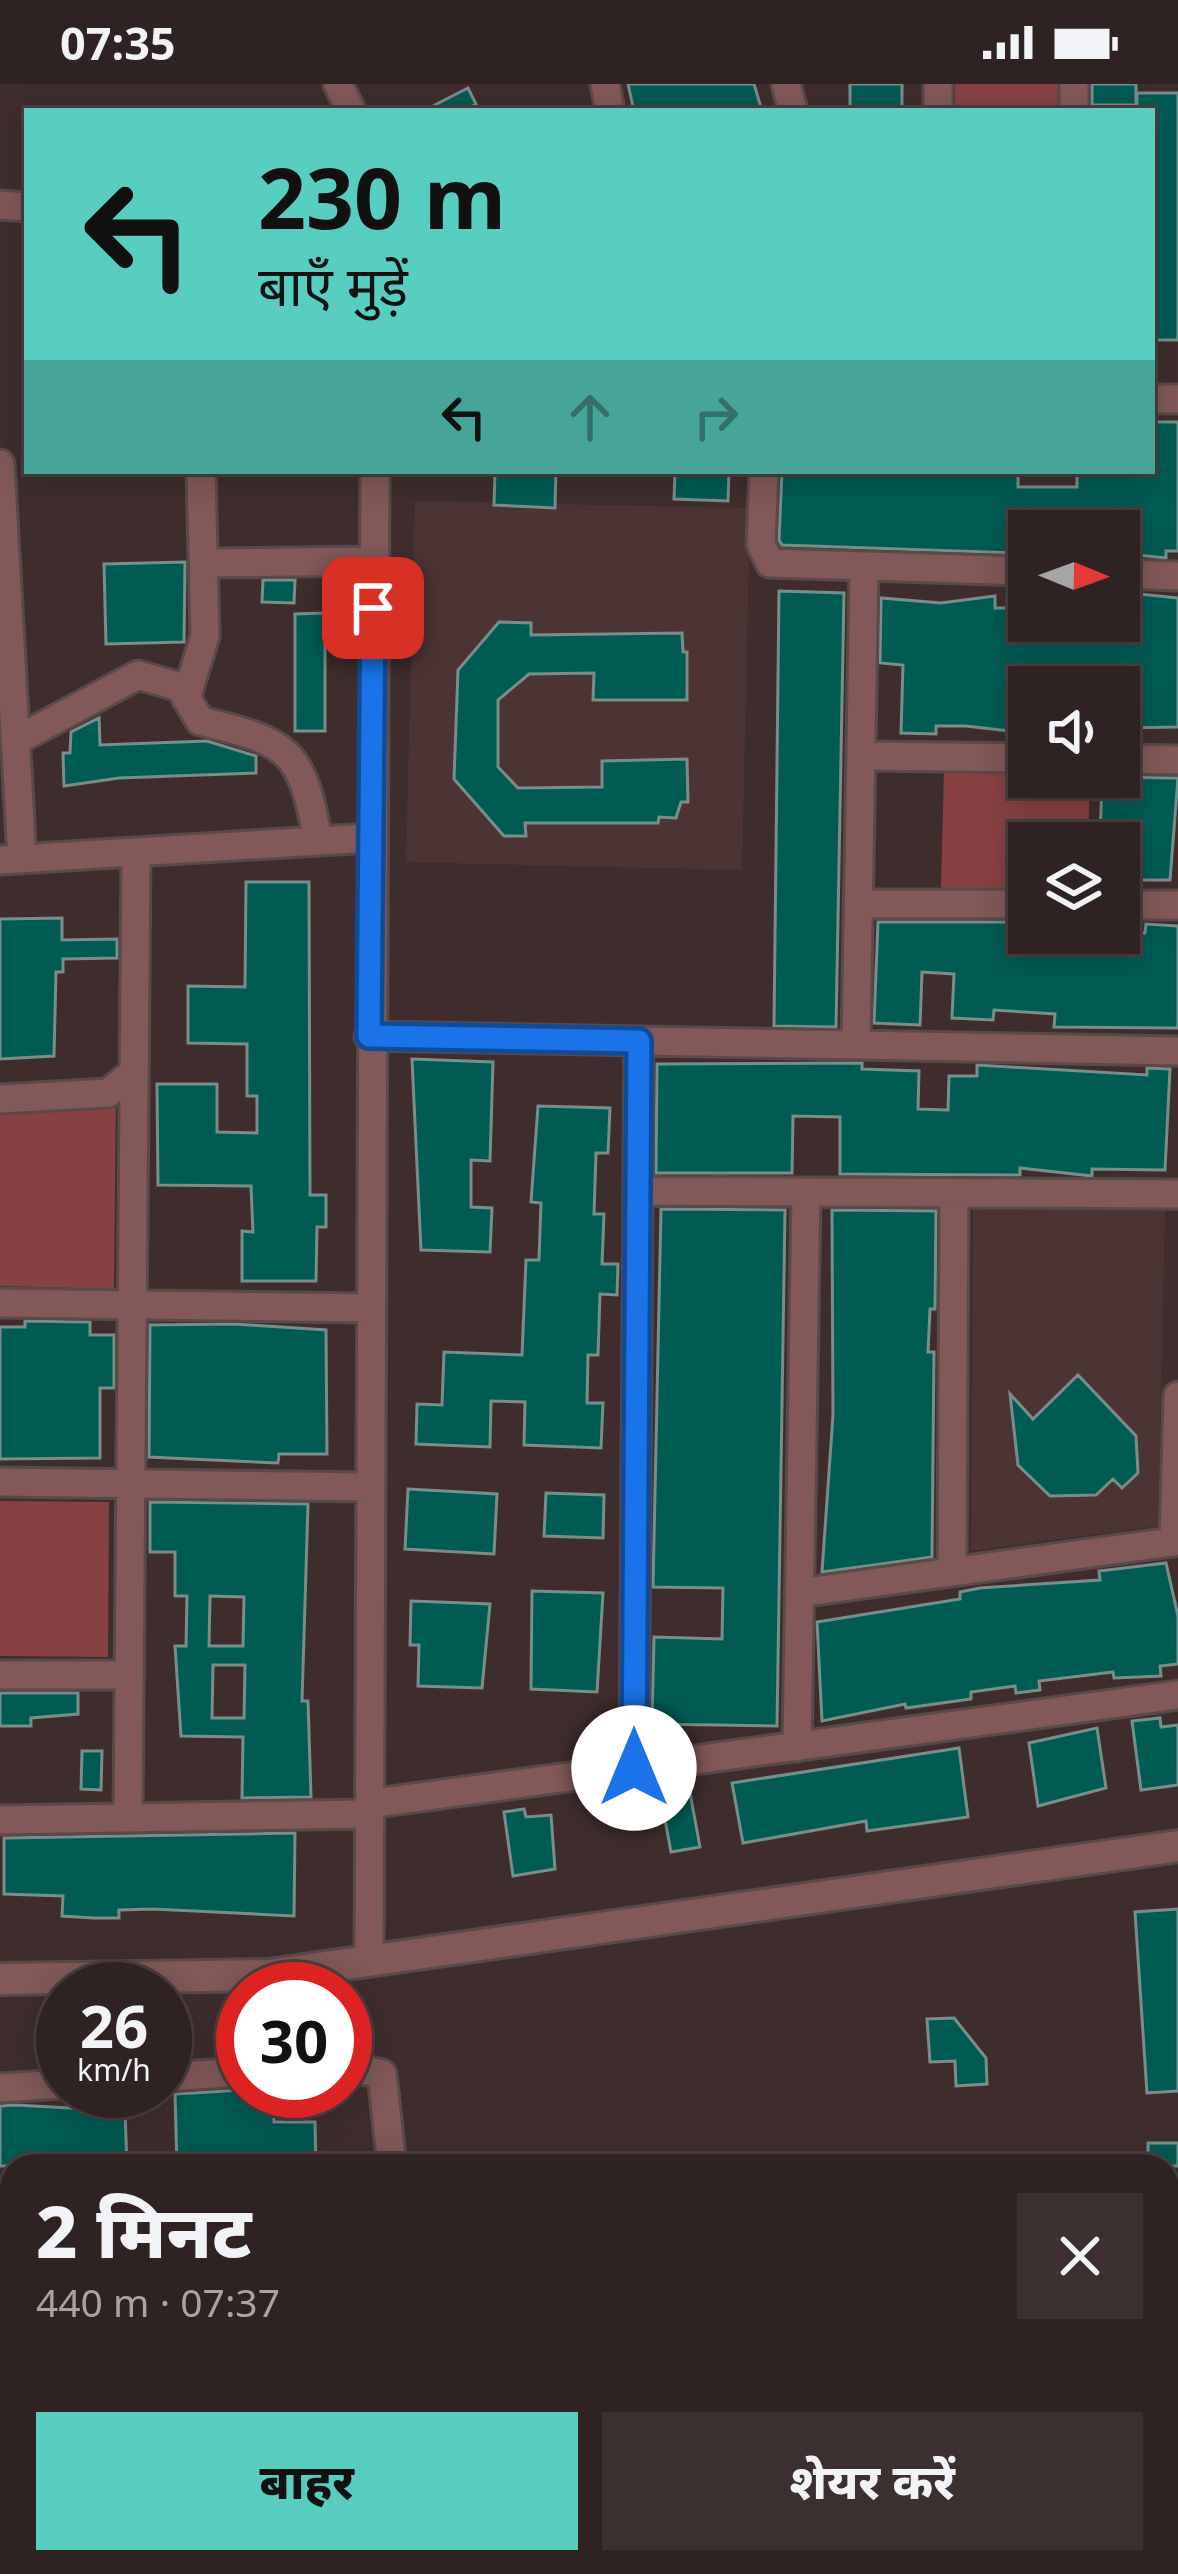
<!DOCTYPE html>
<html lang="hi">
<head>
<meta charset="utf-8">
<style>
  :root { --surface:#2f2222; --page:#3b2f2f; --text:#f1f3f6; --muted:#a7a4a5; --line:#4a3f40; --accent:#58cec0 }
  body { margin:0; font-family:"Noto Sans","Noto Sans Devanagari",sans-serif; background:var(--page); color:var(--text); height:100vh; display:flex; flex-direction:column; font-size:45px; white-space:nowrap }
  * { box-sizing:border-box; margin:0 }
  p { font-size:39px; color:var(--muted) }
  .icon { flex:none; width:66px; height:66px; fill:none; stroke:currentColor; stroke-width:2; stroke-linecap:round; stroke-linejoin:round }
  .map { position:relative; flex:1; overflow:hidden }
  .panel { position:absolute; left:0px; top:2070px; width:1179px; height:420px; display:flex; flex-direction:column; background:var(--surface); border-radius:36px 36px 0 0; box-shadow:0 6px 30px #0003,0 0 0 3px var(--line) }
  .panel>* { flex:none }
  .guide { position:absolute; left:24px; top:24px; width:1131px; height:366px; border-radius:0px; box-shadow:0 6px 30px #0003,0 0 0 3px var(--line); background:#58cec0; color:#111; overflow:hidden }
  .needle { width:78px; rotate:91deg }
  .fabs { position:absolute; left:1008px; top:426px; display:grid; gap:24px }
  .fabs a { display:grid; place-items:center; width:132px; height:132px; border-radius:0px; background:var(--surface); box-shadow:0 6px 30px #0003,0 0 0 3px var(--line); font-size:60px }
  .speed { position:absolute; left:36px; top:1878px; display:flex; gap:24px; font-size:60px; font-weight:700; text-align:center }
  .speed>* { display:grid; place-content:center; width:156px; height:156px; border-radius:50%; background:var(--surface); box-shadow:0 6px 30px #0003,0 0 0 3px var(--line); line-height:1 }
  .speed small { font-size:30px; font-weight:400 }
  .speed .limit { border:18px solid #d22; background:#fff; color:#111 }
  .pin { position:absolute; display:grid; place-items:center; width:102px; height:102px; color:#fff; margin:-51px; border-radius:24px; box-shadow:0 6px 18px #0006 }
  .me { position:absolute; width:132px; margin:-66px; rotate:0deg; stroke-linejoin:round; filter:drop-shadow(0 0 9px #0008) }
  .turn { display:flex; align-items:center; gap:42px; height:252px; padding:0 36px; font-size:54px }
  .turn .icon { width:156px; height:156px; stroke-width:2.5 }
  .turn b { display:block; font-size:84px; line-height:102px }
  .lanes { display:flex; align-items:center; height:114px; padding:0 36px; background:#0003; justify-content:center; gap:60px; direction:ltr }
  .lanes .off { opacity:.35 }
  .round { display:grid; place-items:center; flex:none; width:126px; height:126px; border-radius:0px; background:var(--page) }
  .summary { display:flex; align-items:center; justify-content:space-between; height:204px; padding:0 36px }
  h1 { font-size:72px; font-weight:800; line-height:90px }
  .primary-button { display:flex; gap:24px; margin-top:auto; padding:24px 36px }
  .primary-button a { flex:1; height:138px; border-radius:0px; background:var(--accent); color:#111; font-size:48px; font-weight:800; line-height:138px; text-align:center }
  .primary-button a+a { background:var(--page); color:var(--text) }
  .status { display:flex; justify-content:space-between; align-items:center; height:84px; padding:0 60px; background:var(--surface); direction:ltr }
  .status svg { height:33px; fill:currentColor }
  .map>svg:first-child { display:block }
  .built { fill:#4d3434 }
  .green { fill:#874143 }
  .building { fill:#005b53; stroke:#778e8a; stroke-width:3; fill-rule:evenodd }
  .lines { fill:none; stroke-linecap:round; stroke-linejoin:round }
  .minor-casing { stroke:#5a4949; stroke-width:33 }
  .tertiary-casing { stroke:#5a4949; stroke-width:36 }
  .minor { stroke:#825858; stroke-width:27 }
  .tertiary { stroke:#825858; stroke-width:30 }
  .route-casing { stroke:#114b97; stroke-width:30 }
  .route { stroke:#1a73e8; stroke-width:21 }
</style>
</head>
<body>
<div class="status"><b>07:35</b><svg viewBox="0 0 49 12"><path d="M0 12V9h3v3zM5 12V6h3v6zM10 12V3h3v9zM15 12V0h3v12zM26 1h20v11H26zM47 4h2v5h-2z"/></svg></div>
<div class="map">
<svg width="1178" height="2490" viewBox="0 0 1178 2490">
  <rect width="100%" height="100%" fill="#3f2d2d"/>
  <path class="built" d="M415,417L750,424L742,786L406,778Z
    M973,1125L1165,1126L1158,1442L971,1467Z"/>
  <path class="green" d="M955,0H1060L1059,27H955Z
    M944,686L1090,693L1088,759H1029V807L941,805Z
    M116,1009L114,1205L0,1202V1018Z
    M0,1417L109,1418L108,1573L0,1572Z
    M224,2478H392L393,2490H225Z"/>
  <path class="building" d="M628,0H754L762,27H634Z
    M850,0H902V27H850Z
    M1092,0H1136V21H1092Z
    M468,4L476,20L463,27H423Z
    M1137,9H1178V256H1152V27H1137Z
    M1152,338H1178V467H1166V474L1119,469V447H1029V463H1015V469L782,461L779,456L782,387H1018V403H1077V387H1152Z
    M495,387H556L555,424L494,421Z
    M675,387H729L728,417L674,415Z
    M185,478L184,558L106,560L104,480Z
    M263,496H295L294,519L262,518Z
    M779,507L844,509L836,943L774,942Z
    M1120,508L1178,514V643L1119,644V603H1029L1026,649L966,642H936V650L901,649L903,581L880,579L881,514L941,519L995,512V524H1026V537H1119Z
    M325,529V647H295V530Z
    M499,538L531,539V551L682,549L683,568H687V616H593L594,589L529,590L498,616V683L518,704L602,703V677L687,675L688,718H681L676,734L659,733L658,739H525L526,752H504L454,695L458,586Z
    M99,634L100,661L207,657L256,672V689L119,694L64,702L63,669H70L71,648Z
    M1102,693L1178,694L1170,796H1119V759H1100Z
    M246,798H309L310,1111H326V1143H317L316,1197H242V1147L253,1148L251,1102L158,1101L157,1000H217V1048L257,1049V1012H247V960L188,959V902L245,903Z
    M62,834V856L117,855V874L63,875V888H56L54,972L0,975V835Z
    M878,838H1021L1020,849H1145L1146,840L1178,842V944L1054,943L1055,930L994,926L993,936L952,934L954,890L922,888L920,941L874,939Z
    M412,975L493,978L490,1077L471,1076V1123L492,1124L490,1168L421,1166Z
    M862,979V985L919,987L918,1025L948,1026L949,992H977V981L1147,991V984L1170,985L1165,1086L1092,1085V1092L1020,1084V1091L840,1090V1033L793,1032L792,1089H656L657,980Z
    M538,1022L610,1024L608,1069H596L594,1130H604L602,1180H618L617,1211L600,1210L598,1271H588L587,1319H603L601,1364L524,1361L525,1318L491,1317L490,1363L416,1360L417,1320L442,1321L444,1268L522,1271L526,1176H539L541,1119L531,1118Z
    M661,1125L785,1126L777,1642L652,1640L654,1553L722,1555L723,1504L653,1503Z
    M832,1126L936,1127L935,1225H930L928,1268H934L932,1473L822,1488L833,1331Z
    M25,1237L90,1238V1251H114V1304H100V1374L0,1375V1243H25Z
    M234,1240L326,1246L327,1370H279L278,1379L149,1373L150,1241Z
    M1078,1291L1136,1352L1138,1389L1122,1404L1113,1395L1096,1411L1050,1412L1018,1381L1010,1310L1033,1335Z
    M408,1405L497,1410L494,1470L405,1465Z
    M546,1409L604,1411L603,1454L544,1452Z
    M150,1418L308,1420L302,1617H308L311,1713L242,1714L243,1653L181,1652L175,1562H186L187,1512H175V1468H150ZM210,1512L244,1513L243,1562H209ZM213,1581H245L244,1634H212Z
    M1166,1479L1178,1532V1580L1160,1582L1161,1592L1114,1594L1113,1588L1039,1597L1040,1606L1016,1609L1015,1602L971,1608V1615L906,1624L905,1620L822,1637L817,1538L960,1515V1508L980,1504L1100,1496L1099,1487Z
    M532,1507L603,1509L597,1608L531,1605Z
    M411,1517L490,1520L482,1604L418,1602L419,1561H410Z
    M0,1609H78V1630L31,1634V1642H0Z
    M1160,1634L1161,1643L1178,1641V1701L1141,1706L1132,1637Z
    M1097,1644L1106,1704L1038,1722L1029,1659Z
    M959,1664L968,1733L867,1747L866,1737L743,1759L732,1699Z
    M82,1667H102L101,1706L81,1705Z
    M690,1709L700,1763L671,1768L661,1714Z
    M524,1725L526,1733L551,1731L555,1785L513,1792L504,1728Z
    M295,1749L294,1832L153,1825L119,1826V1834H94L62,1832L63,1812L4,1810V1754Z
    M1178,1825V2007L1147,2009L1135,1828Z
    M954,1934L986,1974L987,2000L956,2002L955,1977L930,1978L927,1935Z
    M243,2006L273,2007L274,2038H315L316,2082H177L175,2010Z
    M15,2021L125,2027L127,2082H0V2022Z
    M1148,2059H1178V2082H1148Z"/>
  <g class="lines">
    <g class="minor-casing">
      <path id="minor" d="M338,0L351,27
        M605,0L610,27
        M786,0L793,27
        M938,27V0
        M1074,27V0
        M0,121L27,123
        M1152,315H1178
        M0,380L22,775
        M764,387L761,460L770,479L1029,487
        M204,479L373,477
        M1119,490L1178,492
        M186,614L205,552L201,387
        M15,657L138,591L180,603L200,637C290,658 302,666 318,757
        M861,672L1029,674
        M1119,675L1178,676
        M0,776L369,754
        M859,820H1029
        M1119,821H1178
        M369,952L1178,967
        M856,961L864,482
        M0,1015L108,1009L134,988
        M638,1107L1178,1110
        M0,1219L369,1224
        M0,1398L369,1403
        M1174,1458L1178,1312
        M952,1488L954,1109
        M799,1509L1178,1457
        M0,1591H129
        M797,1663L806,1108
        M634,1684L639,957
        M368,1720L1178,1611
        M128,1734L136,768
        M0,1736L369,1730
        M369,1877L375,387
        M345,1982L382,1990L392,2082
        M165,1993L243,1988
        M0,2004L63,2000
        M0,2208L12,2207
        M204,2478L205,2490
        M413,2478V2490"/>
    </g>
    <g class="tertiary-casing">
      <path id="tertiary" d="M0,1895L269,1891L1178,1762"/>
    </g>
    <use href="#minor" class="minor"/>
    <use href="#tertiary" class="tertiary"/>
  </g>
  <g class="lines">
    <g class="route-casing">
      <path id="route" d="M373,524L369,952L639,957L634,1684"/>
    </g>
    <use href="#route" class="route"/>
  </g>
</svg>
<div class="fabs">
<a><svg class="needle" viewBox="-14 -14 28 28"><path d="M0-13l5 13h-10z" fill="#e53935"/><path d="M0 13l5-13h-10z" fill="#a7a4a5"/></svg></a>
<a><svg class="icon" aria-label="sound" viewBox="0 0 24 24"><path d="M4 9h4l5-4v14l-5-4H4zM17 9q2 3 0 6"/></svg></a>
<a><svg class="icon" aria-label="layers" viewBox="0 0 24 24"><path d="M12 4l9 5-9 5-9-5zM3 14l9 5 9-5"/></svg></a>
</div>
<div class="speed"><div>26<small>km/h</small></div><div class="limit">30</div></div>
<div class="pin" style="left:373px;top:524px;background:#d93025"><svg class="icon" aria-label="arrive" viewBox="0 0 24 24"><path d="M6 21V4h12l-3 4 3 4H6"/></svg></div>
<svg class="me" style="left:634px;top:1684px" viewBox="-20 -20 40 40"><circle r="19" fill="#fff"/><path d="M0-13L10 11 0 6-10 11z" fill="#1a73e8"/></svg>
<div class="guide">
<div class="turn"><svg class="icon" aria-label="left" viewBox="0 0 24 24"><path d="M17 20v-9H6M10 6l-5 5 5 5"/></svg><div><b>230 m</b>बाएँ मुड़ें</div></div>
<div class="lanes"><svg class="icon" aria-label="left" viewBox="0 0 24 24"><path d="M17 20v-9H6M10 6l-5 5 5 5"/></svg><svg class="icon off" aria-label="ahead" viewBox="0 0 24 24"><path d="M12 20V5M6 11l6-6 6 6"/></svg><svg class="icon off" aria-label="right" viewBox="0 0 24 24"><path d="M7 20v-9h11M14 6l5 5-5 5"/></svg></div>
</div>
<section class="panel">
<div class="summary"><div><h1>2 मिनट</h1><p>440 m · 07:37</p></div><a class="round"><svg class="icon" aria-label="close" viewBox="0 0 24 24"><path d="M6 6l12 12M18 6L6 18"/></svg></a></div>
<div class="primary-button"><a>बाहर</a><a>शेयर करें</a></div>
</section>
</div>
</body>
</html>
